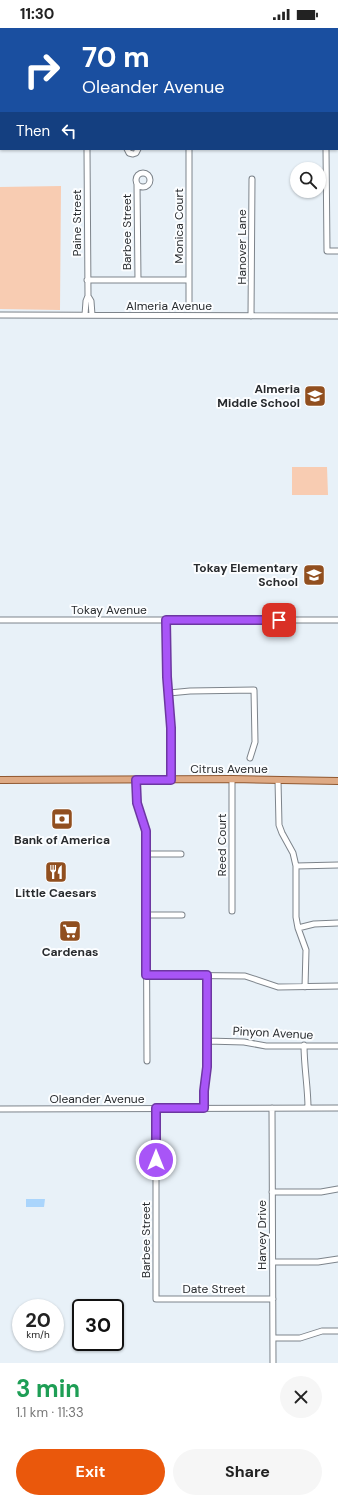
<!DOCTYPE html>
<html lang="en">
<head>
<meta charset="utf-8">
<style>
  :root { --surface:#fff; --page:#f6f6f6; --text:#222; --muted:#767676; --accent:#ea580c }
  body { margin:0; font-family:"DM Sans",sans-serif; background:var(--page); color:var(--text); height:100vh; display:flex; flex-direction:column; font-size:15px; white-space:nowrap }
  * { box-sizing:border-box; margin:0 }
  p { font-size:13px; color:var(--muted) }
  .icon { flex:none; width:22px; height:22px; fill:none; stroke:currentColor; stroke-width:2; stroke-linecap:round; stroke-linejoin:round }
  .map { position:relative; height:1335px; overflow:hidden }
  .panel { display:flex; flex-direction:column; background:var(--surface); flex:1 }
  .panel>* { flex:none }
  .banner { position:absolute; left:0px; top:0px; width:338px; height:122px; box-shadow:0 1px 3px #0004; background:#1a4fa0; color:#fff; overflow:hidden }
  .fabs { position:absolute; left:290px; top:134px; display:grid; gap:8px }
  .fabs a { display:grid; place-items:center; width:36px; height:36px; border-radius:50%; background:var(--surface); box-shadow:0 1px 3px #0004; font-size:20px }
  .speed { position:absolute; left:12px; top:1271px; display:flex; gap:8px; font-size:20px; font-weight:700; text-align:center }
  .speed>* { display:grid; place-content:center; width:52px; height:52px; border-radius:50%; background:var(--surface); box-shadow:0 1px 3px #0004; line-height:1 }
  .speed small { font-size:10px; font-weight:400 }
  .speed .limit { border:2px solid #111; border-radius:6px; background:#fff; color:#111 }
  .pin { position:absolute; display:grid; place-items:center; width:34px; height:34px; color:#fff; margin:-17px; border-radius:8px; box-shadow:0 2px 6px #0006 }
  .me { position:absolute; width:44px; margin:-22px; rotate:0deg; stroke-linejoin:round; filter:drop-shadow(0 0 3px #0008) }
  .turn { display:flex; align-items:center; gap:14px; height:84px; padding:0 16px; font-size:18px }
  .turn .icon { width:52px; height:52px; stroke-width:2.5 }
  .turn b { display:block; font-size:28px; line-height:34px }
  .then { display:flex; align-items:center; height:38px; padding:0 16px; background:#0003; gap:8px; font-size:15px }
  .round { display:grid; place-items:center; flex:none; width:42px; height:42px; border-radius:21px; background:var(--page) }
  .head { display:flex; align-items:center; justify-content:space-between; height:68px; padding:0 16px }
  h1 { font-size:24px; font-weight:700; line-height:30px; color:#1e9e55 }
  .button { display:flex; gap:8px; margin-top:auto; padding:8px 16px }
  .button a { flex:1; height:46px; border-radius:24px; background:var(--accent); color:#fff; font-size:16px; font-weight:700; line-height:46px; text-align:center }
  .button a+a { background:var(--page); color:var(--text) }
  .status { display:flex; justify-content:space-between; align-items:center; height:28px; padding:0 20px; background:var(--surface); direction:ltr }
  .status svg { height:11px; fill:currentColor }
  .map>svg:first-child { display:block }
  .green { fill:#f8ccb2 }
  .water { fill:#aad5fc }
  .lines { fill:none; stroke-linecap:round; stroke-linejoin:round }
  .minor-casing { stroke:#7d848b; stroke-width:7 }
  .major-casing { stroke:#905831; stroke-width:8 }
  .minor { stroke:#fff; stroke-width:5 }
  .major { stroke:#deaa85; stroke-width:6 }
  .route-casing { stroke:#6d37a1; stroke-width:10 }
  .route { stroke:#a855f7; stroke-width:7 }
  .labels { text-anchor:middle; stroke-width:4; stroke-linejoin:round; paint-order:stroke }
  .street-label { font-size:12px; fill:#282b2e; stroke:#fbfdff }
  .poi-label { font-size:12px; font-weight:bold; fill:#282b2e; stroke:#fbfdff }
</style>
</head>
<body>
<div class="status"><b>11:30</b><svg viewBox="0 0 49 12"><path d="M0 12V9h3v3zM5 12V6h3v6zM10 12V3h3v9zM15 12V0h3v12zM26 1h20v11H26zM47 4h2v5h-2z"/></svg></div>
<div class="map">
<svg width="338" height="1335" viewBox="0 0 338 1335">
  <rect width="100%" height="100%" fill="#e8f1f8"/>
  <path class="green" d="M0,0H63L1,1V83Z
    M61,158L60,282L0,281V159Z
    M292,439H327L328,467H292Z"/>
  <path class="water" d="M26,1171H45L44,1179H26Z"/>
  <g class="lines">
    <g class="minor-casing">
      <path id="minor" d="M86,0V1
        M188,0V1
        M326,1V0
        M337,53H338
        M127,121L129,125L133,126L136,125L138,121
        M189,121V275
        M326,121L327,223H338
        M136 152a7 7 0 1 1 14 0a7 7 0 1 1-14 0Z
        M137,156L138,252
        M87,252H189
        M88,268L91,273L92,287
        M0,287L338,288
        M85,287L86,273L88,268L87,121
        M251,288L252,151
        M0,592H338
        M166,592L167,649L171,700V752
        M169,665L190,663L254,662L255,714L250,730
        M232,751V883
        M136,752L137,775L146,803L147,1033
        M278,752L279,797L282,805L293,825L296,838V889L298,900L306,922L305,959
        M146,826H181
        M296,838L338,837
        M146,887H182
        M298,900L314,896L338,895
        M146,947L245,948L278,959L338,958
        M207,1013L244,1014L266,1018H338
        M304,1017C304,1039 308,1059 308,1080
        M204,1080V1063L207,1039V947
        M272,1080L273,1335
        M0,1081L338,1080
        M156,1081V1271H273
        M272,1164H321L338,1161
        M273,1234H318L338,1231
        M273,1310H300L322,1303H338"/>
    </g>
    <g class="major-casing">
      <path id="major" d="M0,752L232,751L338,753"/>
    </g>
    <use href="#minor" class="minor"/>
    <use href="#major" class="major"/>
  </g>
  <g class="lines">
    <g class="route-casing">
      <path id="route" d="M156,1132V1080H204V1063L207,1039V947H146V803L137,775L136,752H171V700L167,649L166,592H279"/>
    </g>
    <use href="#route" class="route"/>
  </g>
  <defs>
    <g id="school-square" transform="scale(1.15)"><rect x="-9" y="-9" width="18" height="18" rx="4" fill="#914f1f" stroke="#fbfdff"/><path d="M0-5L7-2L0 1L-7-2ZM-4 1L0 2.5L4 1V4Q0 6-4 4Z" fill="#fff"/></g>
    <g id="bank-square" transform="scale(1.15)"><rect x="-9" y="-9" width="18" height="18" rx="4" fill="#914f1f" stroke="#fbfdff"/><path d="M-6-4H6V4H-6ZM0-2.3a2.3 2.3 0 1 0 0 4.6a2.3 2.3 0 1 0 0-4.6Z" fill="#fff"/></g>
    <g id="restaurant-square" transform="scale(1.15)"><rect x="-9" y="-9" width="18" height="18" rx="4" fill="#914f1f" stroke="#fbfdff"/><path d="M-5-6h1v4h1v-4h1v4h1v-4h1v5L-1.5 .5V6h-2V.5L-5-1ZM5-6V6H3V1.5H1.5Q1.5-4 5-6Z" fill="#fff"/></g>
    <g id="supermarket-square" transform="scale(1.15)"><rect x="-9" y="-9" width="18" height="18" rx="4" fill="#914f1f" stroke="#fbfdff"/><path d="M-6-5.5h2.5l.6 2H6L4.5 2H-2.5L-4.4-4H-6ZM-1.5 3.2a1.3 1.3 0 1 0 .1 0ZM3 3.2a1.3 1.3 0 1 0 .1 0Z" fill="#fff"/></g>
  </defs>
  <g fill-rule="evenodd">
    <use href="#school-square" x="315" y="368"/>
    <use href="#school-square" x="314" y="547"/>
    <use href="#bank-square" x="62" y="791"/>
    <use href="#restaurant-square" x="56" y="844"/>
    <use href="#supermarket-square" x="70" y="903"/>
  </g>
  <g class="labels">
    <g class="street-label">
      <text transform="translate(77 195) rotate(-90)" y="4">Paine Street</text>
      <text transform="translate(179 198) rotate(-90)" y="4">Monica Court</text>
      <text transform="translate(127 204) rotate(-90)" y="4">Barbee Street</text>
      <text transform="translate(242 219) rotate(-90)" y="4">Hanover Lane</text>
      <text x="169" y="282">Almeria Avenue</text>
      <text x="109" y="586">Tokay Avenue</text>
      <text x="229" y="745">Citrus Avenue</text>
      <text transform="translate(222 817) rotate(-90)" y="4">Reed Court</text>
      <text transform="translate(273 1005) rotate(3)" y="4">Pinyon Avenue</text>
      <text x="97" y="1075">Oleander Avenue</text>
      <text transform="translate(262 1207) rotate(-90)" y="4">Harvey Drive</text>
      <text transform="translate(146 1212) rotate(-90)" y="4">Barbee Street</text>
      <text x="214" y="1265">Date Street</text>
    </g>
    <g class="poi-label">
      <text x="300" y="365" text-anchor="end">Almeria<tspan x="300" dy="14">Middle School</tspan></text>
      <text x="298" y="544" text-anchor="end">Tokay Elementary<tspan x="298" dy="14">School</tspan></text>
      <text x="62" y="816">Bank of America</text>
      <text x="56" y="869">Little Caesars</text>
      <text x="70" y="928">Cardenas</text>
    </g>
  </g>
</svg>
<div class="fabs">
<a><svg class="icon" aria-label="search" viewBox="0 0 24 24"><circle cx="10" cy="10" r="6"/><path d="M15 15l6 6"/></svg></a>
</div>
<div class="speed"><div>20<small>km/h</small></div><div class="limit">30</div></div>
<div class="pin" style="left:279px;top:592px;background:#d93025"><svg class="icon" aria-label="arrive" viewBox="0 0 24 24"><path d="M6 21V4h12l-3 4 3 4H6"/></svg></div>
<svg class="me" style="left:156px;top:1132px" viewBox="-20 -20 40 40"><circle r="17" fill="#a855f7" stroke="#fff" stroke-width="3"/><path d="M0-11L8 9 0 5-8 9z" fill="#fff"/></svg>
<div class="banner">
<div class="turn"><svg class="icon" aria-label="right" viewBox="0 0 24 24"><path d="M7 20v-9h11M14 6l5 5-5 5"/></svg><div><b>70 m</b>Oleander Avenue</div></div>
<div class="then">Then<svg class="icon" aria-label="left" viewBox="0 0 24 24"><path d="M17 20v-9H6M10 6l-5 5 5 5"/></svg></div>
</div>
</div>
<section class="panel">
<div class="head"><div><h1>3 min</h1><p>1.1 km · 11:33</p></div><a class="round"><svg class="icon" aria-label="close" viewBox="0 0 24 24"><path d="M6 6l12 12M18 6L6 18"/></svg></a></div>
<div class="button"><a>Exit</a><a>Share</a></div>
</section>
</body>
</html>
